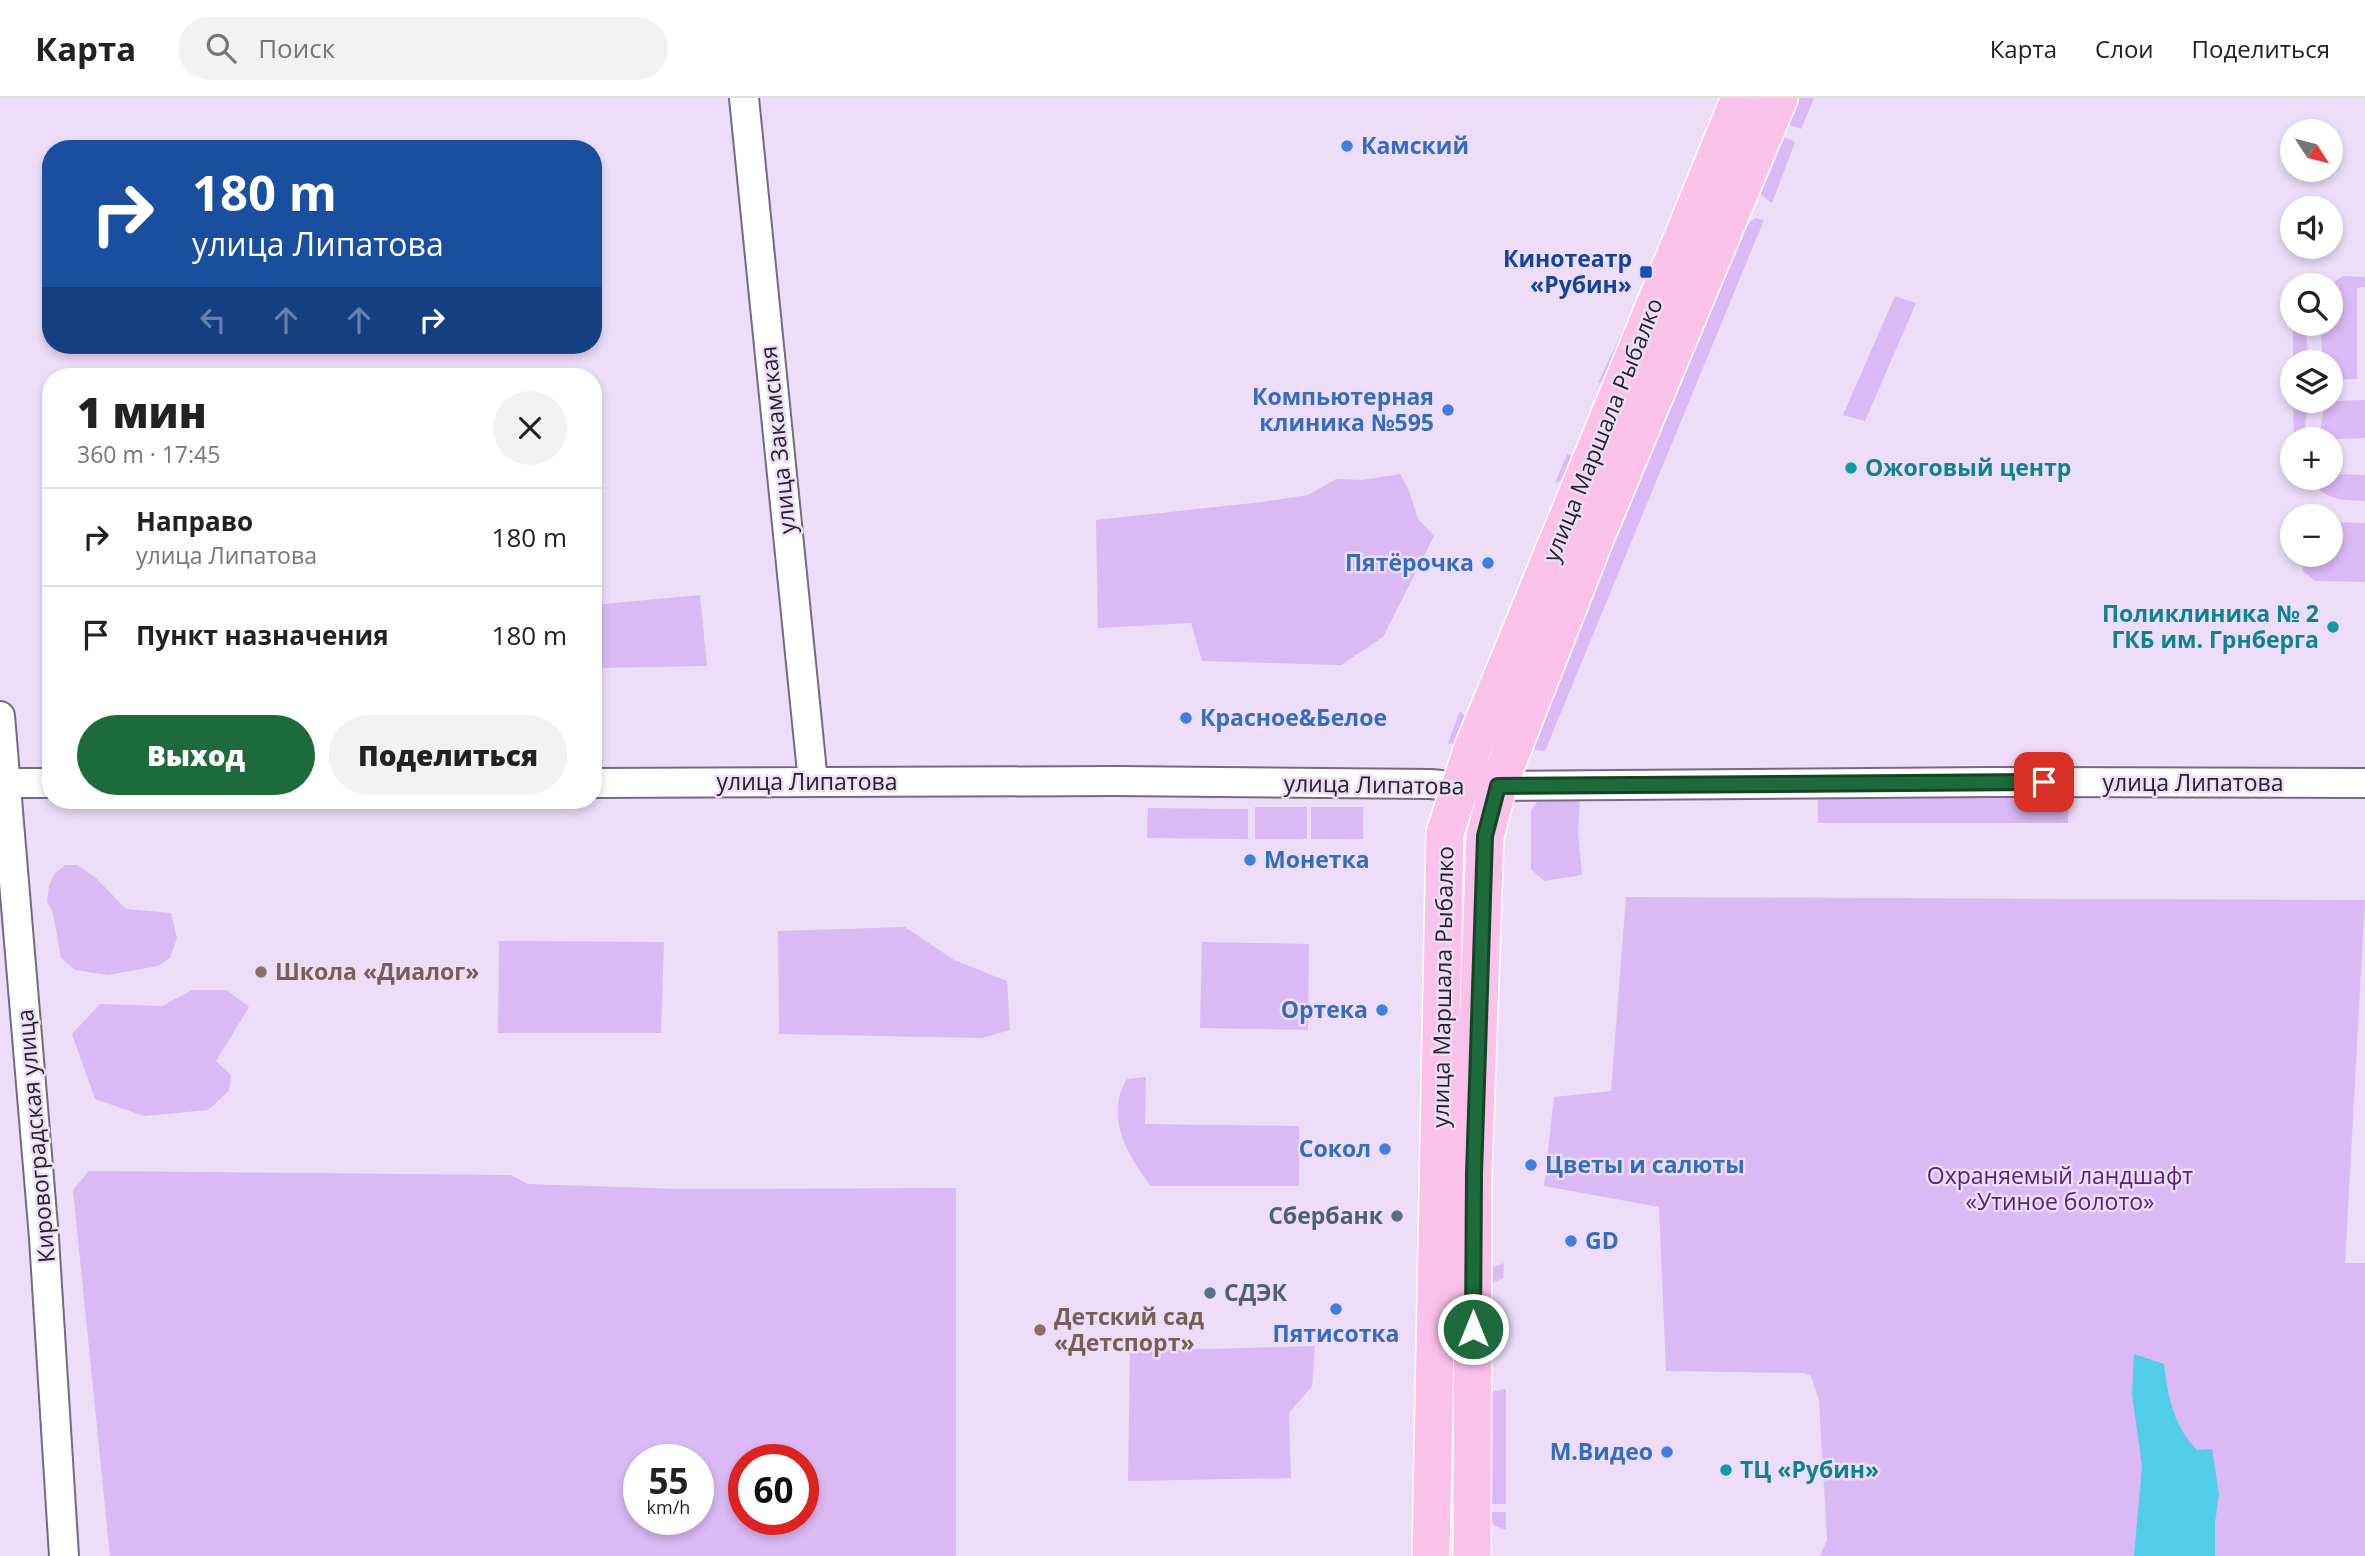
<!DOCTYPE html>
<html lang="ru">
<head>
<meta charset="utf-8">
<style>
  :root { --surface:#fff; --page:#f2f2f2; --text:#222; --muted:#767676; --line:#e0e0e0; --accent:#1d6b3b }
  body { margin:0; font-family:"Open Sans",sans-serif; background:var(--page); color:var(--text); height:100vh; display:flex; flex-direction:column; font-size:26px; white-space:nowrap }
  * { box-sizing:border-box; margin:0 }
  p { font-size:23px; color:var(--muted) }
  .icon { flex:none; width:38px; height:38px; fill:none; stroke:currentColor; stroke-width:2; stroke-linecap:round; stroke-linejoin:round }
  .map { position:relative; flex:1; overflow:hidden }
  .drawer { position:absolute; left:42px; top:270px; width:560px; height:441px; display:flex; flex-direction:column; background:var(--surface); border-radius:28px; box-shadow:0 4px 10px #0003 }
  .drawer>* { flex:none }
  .hud { position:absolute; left:42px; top:42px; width:560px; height:214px; border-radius:28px; box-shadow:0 4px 10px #0003; background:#1a4fa0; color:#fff; overflow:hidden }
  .needle { width:46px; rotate:126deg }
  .tools { position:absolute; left:2280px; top:21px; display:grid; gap:14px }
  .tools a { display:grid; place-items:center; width:63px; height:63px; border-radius:50%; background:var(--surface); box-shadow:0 4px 10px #0003; font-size:35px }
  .speed { position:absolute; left:623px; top:1346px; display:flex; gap:14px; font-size:35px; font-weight:700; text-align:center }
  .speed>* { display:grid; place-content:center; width:91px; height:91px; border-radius:50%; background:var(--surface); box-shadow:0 4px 10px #0003; line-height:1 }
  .speed small { font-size:18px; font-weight:400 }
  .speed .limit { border:10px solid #d22; background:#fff; color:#111 }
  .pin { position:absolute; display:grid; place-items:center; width:60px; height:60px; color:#fff; margin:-30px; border-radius:14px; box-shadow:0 4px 10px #0006 }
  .me { position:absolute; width:77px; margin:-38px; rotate:0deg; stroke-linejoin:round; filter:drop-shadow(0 0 5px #0008) }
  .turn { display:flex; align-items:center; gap:24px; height:147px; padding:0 35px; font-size:32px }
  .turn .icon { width:91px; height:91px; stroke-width:2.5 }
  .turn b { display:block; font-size:49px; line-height:60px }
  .lanes { display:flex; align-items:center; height:66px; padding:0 35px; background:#0003; justify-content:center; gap:35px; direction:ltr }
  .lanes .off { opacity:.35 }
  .round { display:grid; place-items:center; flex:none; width:74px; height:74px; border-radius:37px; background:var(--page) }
  .head { display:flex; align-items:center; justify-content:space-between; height:119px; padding:0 35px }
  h1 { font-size:42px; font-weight:800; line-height:52px }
  .primary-button { display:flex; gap:14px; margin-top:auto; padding:14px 35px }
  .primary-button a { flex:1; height:80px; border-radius:42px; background:var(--accent); color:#fff; font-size:28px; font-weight:800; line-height:80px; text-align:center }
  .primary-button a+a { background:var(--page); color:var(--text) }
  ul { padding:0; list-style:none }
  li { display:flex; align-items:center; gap:21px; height:98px; padding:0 35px; border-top:2px solid var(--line) }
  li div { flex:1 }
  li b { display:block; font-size:26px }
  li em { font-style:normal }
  header { display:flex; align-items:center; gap:42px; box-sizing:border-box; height:98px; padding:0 35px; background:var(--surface); border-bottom:2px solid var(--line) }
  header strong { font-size:33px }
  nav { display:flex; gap:38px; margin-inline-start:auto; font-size:24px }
  .search { width:490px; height:63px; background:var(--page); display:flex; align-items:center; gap:18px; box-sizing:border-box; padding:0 24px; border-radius:38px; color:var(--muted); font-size:26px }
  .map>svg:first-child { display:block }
  .green { fill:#dbb9f4; fill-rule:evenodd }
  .water { fill:#51cde8 }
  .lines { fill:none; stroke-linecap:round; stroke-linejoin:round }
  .minor-casing { stroke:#776981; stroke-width:32 }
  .major-casing { stroke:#fff; stroke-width:40 }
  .minor { stroke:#fff; stroke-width:28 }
  .major { stroke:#fac1eb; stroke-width:37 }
  .route-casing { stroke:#134626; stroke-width:18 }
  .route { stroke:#1d6b3b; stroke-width:12 }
  .shop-dot { fill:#3f7fe0; stroke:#edddf9; stroke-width:2.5 }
  .transit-dot { fill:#1a4fb4; stroke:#edddf9; stroke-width:2.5 }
  .culture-dot { fill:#0f9aa8; stroke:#edddf9; stroke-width:2.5 }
  .education-dot { fill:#8d6e63; stroke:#edddf9; stroke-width:2.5 }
  .service-dot { fill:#5c6f8a; stroke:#edddf9; stroke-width:2.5 }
  .labels { text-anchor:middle; stroke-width:5; stroke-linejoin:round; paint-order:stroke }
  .shop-label { font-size:23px; font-weight:bold; fill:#366cbe; stroke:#edddf9; text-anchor:start }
  .transit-label { font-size:23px; font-weight:bold; fill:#164399; stroke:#edddf9; text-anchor:end }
  .street-label { font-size:23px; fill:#27222c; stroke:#edddf9 }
  .culture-label { font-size:23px; font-weight:bold; fill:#0d838f; stroke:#edddf9; text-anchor:start }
  .education-label { font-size:23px; font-weight:bold; fill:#785e54; stroke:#edddf9; text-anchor:start }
  .park-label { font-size:23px; fill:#5a237a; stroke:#edddf9 }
  .service-label { font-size:23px; font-weight:bold; fill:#4e5e75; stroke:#edddf9; text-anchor:end }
</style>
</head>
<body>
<header>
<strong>Карта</strong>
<div class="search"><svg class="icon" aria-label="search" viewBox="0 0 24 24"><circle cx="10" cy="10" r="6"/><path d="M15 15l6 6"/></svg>Поиск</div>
<nav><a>Карта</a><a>Слои</a><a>Поделиться</a></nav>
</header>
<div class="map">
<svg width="2365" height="1458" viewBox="0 0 2365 1458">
  <rect width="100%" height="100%" fill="#edddf9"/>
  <path class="green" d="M1792,0H1814L1801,31L1782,24Z
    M1777,36L1795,44L1772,105L1761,97L1758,91Z
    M1755,120L1764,122L1545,653L1529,651L1742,130Z
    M2343,178L2365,179V189L2357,190V281L2331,282V264H2323L2320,226H2331V187H2329Z
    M1895,198L1916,205L1865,323L1843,317Z
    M1634,208L1627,241L1606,285H1598Z
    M2293,226H2305L2309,264H2293Z
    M2365,302V340L2338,341V376L2365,377V403C2344,402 2321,403 2313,380H2331V341H2319L2325,303Z
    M2293,303H2309L2303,341H2294Z
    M1567,356L1579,359L1567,381L1555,385Z
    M1400,376L1408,390L1418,421L1434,438L1383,539L1341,567L1202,563L1191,525L1098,530L1096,422L1262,404L1308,397L1336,381L1362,382Z
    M2331,424L2365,425V484L2315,483L2303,473V457H2331Z
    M700,497L707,568L599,570L593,507Z
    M1460,613L1469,623L1460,648L1448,645Z
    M1540,700H1580L1578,734L1582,777L1544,783L1531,771V712Z
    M1818,700H2068V725H1818Z
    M1255,709H1307V741H1255Z
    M1311,709H1363V741H1311Z
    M1148,710L1248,711V741L1147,740Z
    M65,767H77L96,780L126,811L171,815L177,840L170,860L158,868L108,877L75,872L61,860L53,815L47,804L49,788L55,775Z
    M1626,799L2365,802L2345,1165H2365V1458H1820L1827,1442L1819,1302L1811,1278L1804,1275L1666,1273L1659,1109L1544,1088L1554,999L1611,993Z
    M905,829L954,862L1007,883L1010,932L982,940L779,936L778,833Z
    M499,843L664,844L661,935H498Z
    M1202,844L1309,846L1308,932L1200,930Z
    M192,892H227L249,909L216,963L231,977L229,993L208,1012L144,1018L95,1001L72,936L100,906L162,908Z
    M1146,979L1145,1026L1299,1028V1088H1151C1128,1059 1104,1017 1127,981Z
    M89,1073L511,1077L528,1086L681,1091L956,1090V1458H110L73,1092ZM639,1362H698V1421H639ZM744,1362H803V1421H744Z
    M1504,1165L1503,1180L1486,1188L1485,1172Z
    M1315,1248L1312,1288L1289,1315L1291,1380L1128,1383L1130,1253Z
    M1506,1291V1406H1487L1489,1298L1494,1293Z
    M1487,1414H1506V1431C1494,1430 1489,1424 1487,1414Z"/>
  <path class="water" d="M2134,1256L2164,1266C2168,1299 2173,1327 2197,1352L2212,1351L2219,1396L2215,1425V1458H2134L2142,1368L2132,1297Z"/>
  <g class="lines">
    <g class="minor-casing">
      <path id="minor" d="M744,0L813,684
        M0,618L44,1140L64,1458
        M7,685H51
        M593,685L1116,683L1431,686L1459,689
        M1498,688L1990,684L2365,685"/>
    </g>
    <g class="major-casing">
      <path id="major" d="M1431,1458L1445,735L1472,652L1740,0
        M1472,1458L1473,1076L1485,739L1498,688L1596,438L1779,0"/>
    </g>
    <use href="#minor" class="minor"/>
    <use href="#major" class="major"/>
  </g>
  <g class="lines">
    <g class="route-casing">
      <path id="route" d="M1473,1231L1474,1076L1485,738L1498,688L2044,684"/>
    </g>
    <use href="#route" class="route"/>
  </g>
  <g class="shop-dot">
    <circle cx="1347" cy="48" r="7"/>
    <circle cx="1448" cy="312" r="7"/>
    <circle cx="1488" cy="465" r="7"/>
    <circle cx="1186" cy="620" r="7"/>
    <circle cx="1250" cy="762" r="7"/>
    <circle cx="1382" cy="912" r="7"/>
    <circle cx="1385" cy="1051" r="7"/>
    <circle cx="1531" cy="1067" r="7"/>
    <circle cx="1571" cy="1143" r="7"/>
    <circle cx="1336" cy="1211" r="7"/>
    <circle cx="1667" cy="1354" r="7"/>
  </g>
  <rect class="transit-dot" x="1639" y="167" width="14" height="14" rx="3.5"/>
  <g class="culture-dot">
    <circle cx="1851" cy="370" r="7"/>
    <circle cx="2333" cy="529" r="7"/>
    <circle cx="1726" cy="1372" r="7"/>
  </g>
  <g class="education-dot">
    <circle cx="261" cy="874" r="7"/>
    <circle cx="1040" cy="1232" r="7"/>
  </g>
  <g class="service-dot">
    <circle cx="1397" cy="1118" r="7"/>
    <circle cx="1210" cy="1195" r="7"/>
  </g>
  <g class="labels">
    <g class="shop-label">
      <text x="1361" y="56">Камский</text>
      <text x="1434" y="307" text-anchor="end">Компьютерная<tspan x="1434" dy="26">клиника №595</tspan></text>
      <text x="1474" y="473" text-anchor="end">Пятёрочка</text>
      <text x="1200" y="628">Красное&amp;Белое</text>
      <text x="1264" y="770">Монетка</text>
      <text x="1368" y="920" text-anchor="end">Ортека</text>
      <text x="1371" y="1059" text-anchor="end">Сокол</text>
      <text x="1545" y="1075">Цветы и салюты</text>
      <text x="1585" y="1151">GD</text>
      <text x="1336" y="1244" text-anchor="middle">Пятисотка</text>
      <text x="1653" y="1362" text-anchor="end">М.Видео</text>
    </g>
    <g class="transit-label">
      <text x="1632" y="169">Кинотеатр<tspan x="1632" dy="26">«Рубин»</tspan></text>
    </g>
    <g class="street-label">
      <text transform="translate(1603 332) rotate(-68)" y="8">улица Маршала Рыбалко</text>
      <text transform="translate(778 342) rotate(-96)" y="8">улица Закамская</text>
      <text x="807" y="692">улица Липатова</text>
      <text x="2193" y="693">улица Липатова</text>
      <text transform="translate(1374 687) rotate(1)" y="8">улица Липатова</text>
      <text transform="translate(1443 889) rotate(-89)" y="8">улица Маршала Рыбалко</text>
      <text transform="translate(36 1038) rotate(-95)" y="8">Кировоградская улица</text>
    </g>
    <g class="culture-label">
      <text x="1865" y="378">Ожоговый центр</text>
      <text x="2319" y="524" text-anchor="end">Поликлиника № 2<tspan x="2319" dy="26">ГКБ им. Грнберга</tspan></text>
      <text x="1740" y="1380">ТЦ «Рубин»</text>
    </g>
    <g class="education-label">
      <text x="275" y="882">Школа «Диалог»</text>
      <text x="1054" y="1227">Детский сад<tspan x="1054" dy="26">«Детспорт»</tspan></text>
    </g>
    <g class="park-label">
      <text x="2060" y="1086">Охраняемый ландшафт<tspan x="2060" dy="26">«Утиное болото»</tspan></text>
    </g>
    <g class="service-label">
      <text x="1383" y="1126">Сбербанк</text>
      <text x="1224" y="1203" text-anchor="start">СДЭК</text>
    </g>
  </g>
</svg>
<div class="tools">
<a><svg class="needle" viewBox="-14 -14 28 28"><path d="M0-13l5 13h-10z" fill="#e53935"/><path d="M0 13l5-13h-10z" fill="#767676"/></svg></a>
<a><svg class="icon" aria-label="sound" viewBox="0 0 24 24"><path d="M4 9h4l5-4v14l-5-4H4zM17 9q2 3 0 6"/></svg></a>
<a><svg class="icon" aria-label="search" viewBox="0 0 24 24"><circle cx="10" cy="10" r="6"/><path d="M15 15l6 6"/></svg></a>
<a><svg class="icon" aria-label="layers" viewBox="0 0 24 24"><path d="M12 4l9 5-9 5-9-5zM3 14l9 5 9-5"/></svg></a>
<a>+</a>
<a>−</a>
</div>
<div class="speed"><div>55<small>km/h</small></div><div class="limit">60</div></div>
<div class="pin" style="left:2044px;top:684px;background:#d93025"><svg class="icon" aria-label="arrive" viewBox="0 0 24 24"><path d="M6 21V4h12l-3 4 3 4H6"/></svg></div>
<svg class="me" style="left:1473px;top:1231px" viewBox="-20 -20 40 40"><circle r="17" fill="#1d6b3b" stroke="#fff" stroke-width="3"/><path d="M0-11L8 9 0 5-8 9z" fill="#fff"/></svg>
<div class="hud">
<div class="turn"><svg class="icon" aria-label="right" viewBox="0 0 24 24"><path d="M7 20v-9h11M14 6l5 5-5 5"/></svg><div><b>180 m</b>улица Липатова</div></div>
<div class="lanes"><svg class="icon off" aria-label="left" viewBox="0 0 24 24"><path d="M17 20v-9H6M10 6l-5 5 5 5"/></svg><svg class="icon off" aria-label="ahead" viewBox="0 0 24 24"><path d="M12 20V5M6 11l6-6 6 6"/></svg><svg class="icon off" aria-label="ahead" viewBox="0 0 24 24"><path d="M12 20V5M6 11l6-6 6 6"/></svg><svg class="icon" aria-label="right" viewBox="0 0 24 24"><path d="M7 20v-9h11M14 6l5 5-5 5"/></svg></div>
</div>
<section class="drawer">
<div class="head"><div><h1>1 мин</h1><p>360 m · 17:45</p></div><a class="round"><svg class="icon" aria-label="close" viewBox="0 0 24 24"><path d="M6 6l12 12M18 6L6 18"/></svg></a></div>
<ul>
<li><svg class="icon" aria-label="right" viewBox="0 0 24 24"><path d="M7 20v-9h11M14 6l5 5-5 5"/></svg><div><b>Направо</b><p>улица Липатова</p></div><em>180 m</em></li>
<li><svg class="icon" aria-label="arrive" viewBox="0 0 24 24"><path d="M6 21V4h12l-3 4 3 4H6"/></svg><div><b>Пункт назначения</b></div><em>180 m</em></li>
</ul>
<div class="primary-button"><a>Выход</a><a>Поделиться</a></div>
</section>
</div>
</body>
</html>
